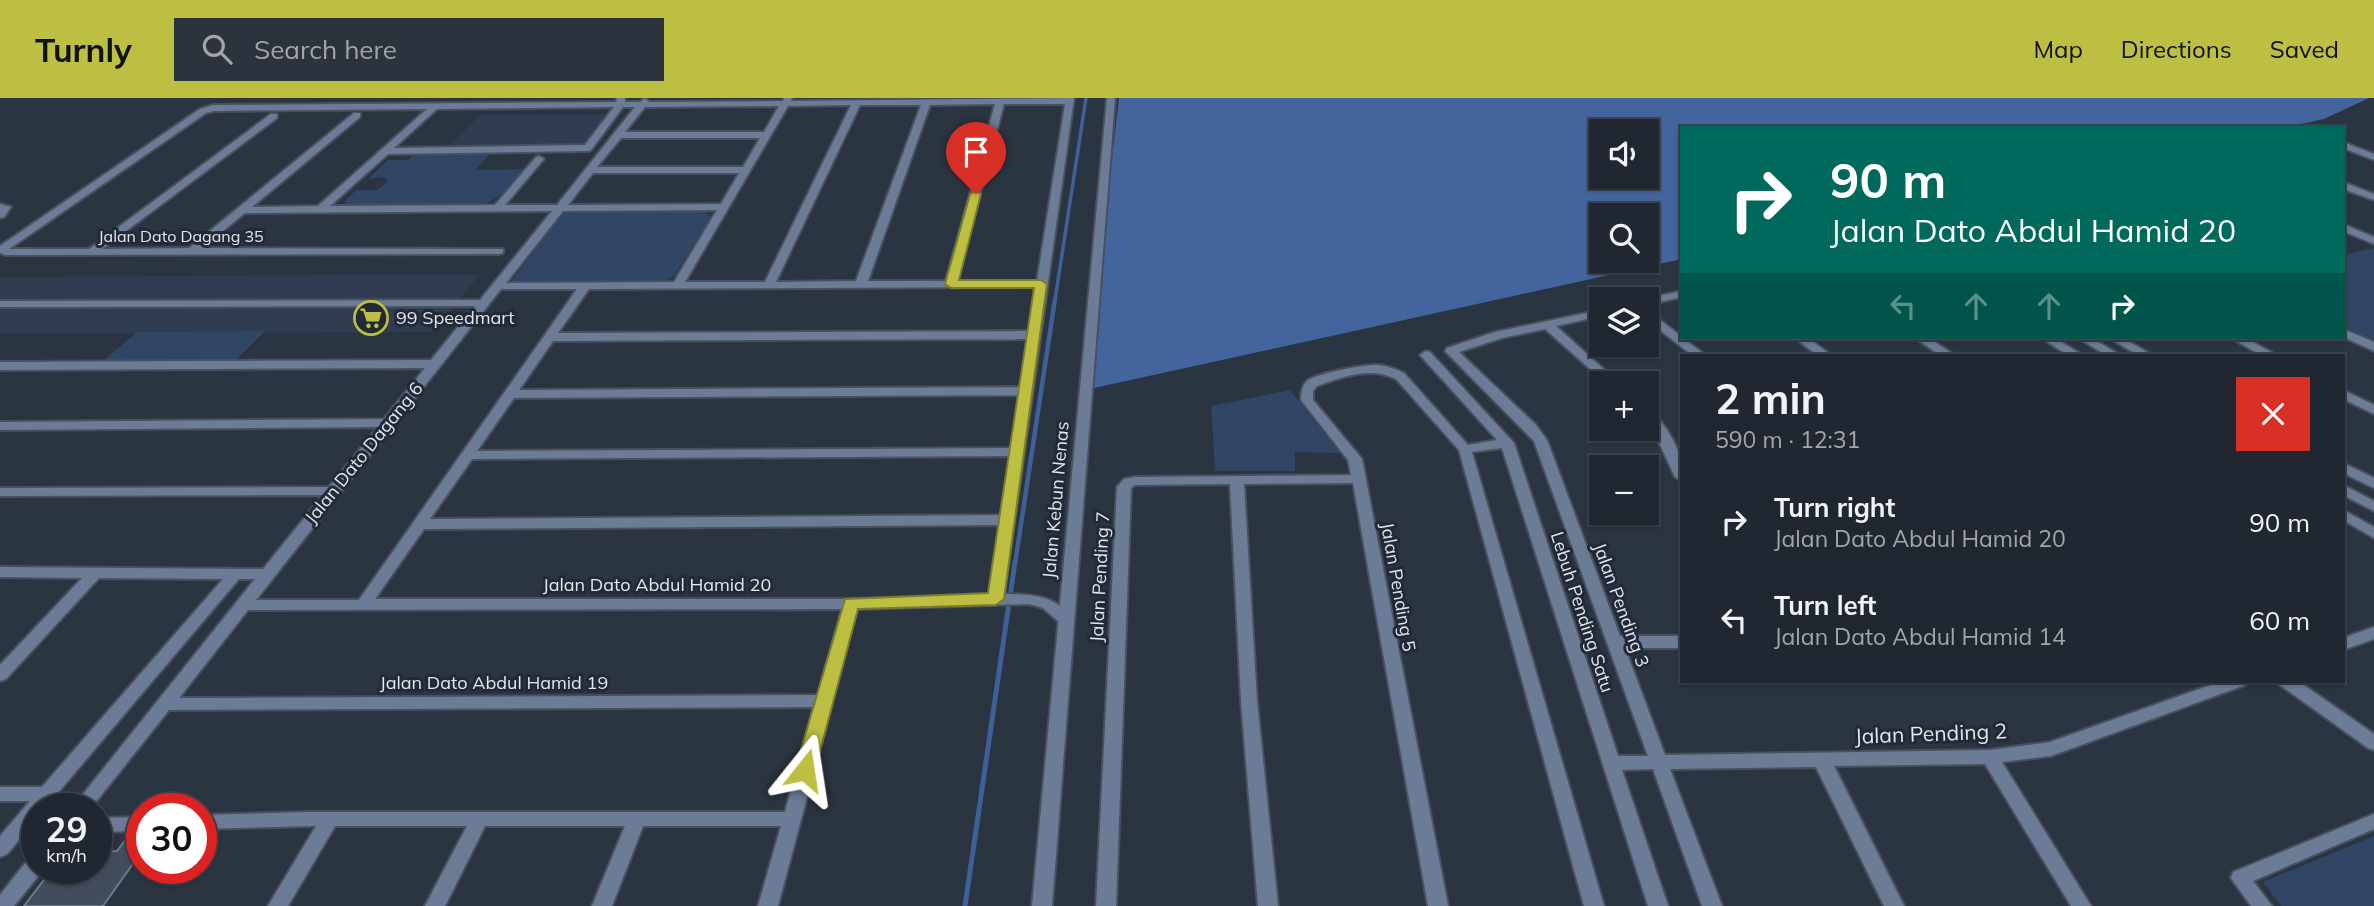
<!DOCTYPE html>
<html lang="en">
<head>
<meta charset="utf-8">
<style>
  :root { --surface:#202731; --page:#2d333d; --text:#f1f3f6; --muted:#a2a5ab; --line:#3d444d; --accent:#bdbf43 }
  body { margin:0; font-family:Mulish,sans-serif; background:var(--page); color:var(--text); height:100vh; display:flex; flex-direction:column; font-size:26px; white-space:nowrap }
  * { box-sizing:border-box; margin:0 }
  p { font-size:23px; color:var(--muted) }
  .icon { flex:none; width:38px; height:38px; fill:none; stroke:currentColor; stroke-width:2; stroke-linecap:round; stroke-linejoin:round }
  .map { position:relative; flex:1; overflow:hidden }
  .details { position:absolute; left:1680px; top:256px; width:665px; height:329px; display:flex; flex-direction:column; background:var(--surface); border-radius:0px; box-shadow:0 2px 5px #0004,0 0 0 2px var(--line) }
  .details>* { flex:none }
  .guide { position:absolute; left:1680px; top:28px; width:665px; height:214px; border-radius:0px; box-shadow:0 2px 5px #0004,0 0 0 2px var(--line); background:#00695c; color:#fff; overflow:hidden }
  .controls { position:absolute; left:1589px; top:21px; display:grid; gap:14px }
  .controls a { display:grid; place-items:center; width:70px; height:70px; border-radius:0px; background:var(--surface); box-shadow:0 2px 5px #0004,0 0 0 2px var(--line); font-size:35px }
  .speed { position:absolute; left:21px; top:695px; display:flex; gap:14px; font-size:35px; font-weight:700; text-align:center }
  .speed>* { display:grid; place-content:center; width:91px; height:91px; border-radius:50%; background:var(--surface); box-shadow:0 2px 5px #0004,0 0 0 2px var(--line); line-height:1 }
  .speed small { font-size:18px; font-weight:400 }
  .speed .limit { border:10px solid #d22; background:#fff; color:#111 }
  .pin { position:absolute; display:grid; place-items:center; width:60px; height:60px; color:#fff; margin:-72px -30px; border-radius:50% 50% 50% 0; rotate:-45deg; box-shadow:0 0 7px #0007 }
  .pin .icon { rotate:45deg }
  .me { position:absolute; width:77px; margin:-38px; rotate:15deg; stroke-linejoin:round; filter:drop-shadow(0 0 5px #0008) }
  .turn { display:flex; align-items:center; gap:24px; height:147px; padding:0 35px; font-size:32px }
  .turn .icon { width:91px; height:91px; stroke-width:2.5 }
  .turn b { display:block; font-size:49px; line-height:60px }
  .lanes { display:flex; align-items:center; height:66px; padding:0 35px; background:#0003; justify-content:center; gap:35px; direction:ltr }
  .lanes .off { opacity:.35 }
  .round { display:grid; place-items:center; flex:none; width:74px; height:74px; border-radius:0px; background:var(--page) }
  .headline { display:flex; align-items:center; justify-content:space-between; height:119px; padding:0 35px }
  h1 { font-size:42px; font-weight:700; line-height:52px }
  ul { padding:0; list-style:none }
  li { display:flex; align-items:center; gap:21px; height:98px; padding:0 35px }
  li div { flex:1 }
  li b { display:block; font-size:26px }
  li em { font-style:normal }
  header { display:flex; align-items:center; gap:42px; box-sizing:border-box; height:98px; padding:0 35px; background:var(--accent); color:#111 }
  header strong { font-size:33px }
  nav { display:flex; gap:38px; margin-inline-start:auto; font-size:24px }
  .search { width:490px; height:63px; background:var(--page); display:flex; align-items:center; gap:18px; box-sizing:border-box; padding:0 24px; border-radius:0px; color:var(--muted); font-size:26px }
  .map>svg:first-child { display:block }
  .built { fill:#303c4f }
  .green { fill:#314565 }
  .forest { fill:#43649c; fill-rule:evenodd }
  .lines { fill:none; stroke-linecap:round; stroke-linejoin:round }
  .stream-far2 { stroke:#406198; stroke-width:3.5 }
  .stream-far1 { stroke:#406198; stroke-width:4.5 }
  .stream { stroke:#406198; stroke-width:5 }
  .building { fill:#434c5a; stroke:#707989; stroke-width:2 }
  .minor-casing { stroke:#48515d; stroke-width:4 }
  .tertiary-casing { stroke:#48515d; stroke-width:4 }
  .minor { fill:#6c7c96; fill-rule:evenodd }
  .tertiary { fill:#6c7c96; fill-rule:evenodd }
  .route { fill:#bdbf43; stroke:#7b7c2c; stroke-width:2 }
  .labels { text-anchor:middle; stroke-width:6; stroke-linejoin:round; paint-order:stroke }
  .far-street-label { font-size:16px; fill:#e1e7f0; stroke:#222a37 }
  .poi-label { font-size:18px; fill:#e1e7f0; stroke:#222a37; text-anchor:start }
  .street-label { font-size:18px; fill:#e1e7f0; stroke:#222a37 }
  .near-street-label { font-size:21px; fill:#e1e7f0; stroke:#222a37 }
</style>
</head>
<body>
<header>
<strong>Turnly</strong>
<div class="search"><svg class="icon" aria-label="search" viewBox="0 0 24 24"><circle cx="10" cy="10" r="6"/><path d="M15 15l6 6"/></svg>Search here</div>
<nav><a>Map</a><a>Directions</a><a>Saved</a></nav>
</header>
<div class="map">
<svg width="2374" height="808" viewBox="0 0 2374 808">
  <rect width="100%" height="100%" fill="#2b3441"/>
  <path class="built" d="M611,16L585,48L447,50L480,17Z
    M480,176L432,234L0,236V179Z"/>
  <path class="green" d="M490,55L476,72L524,71C511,86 502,101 482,106L350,107L344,104L356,92H377L387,84L385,79L368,81L388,62H408L415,56Z
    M571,113L705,114L711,120L674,178L665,182L511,184L561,117Z
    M2374,150V243L2343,228V157Z
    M265,233L236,262H104L137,234Z
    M1290,292L1340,355L1295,354V373H1215L1211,308Z
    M2374,738V808H2281L2263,784Z"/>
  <path class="forest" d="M1119,0H2369L2324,21L2283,30H1682V161L1085,292ZM1601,33H1647V79H1601ZM1601,117H1647V163H1601Z"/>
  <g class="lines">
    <path class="stream-far2" d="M1055,202L1086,0"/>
    <path class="stream-far1" d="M1015,466L1055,201"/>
    <path class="stream" d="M965,808L1015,464"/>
  </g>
  <path class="building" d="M142,736V753L103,808H24L53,770H96V754L117,753L129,737Z"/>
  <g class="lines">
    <g class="minor-casing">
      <path id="minor" d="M617,0H625V4H640L645,0L649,4L783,3L784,0H792L791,3L1074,0L1004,496C1031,496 1056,497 1073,521L1070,525H1060L1043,510L1029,506L857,511L778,808H758L781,728H643L612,808H592L625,728H485L445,808H425L467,728H335L288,808H268L316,728L201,731V717L307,714H785L814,609L169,612L91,710H72L255,481H239L45,710H37V721L7,756L0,759V738L30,703H0V689H42L223,481L99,480L6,581L0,583V567L82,480L0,479V469L263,471L323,397L0,398V390L329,389L378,329L0,332V324L384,321L425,270L0,272V264L431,262L475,208L0,209V203L480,202L552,113L245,115L202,150L503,151V155L499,156L5,157L0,155V148L200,11L213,7L616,4ZM995,6L946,183H868L930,7ZM1004,6H1065L1037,183H957ZM851,7L765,184H685L788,8ZM860,7H921L856,183L776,184ZM779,8L764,34H625L645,9ZM614,9L585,47L394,50L437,11ZM623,9H635L557,107H505L544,61L539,58L536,59L495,107L330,108L388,56L588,53L591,52ZM427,11L318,108L252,109L360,19V15H354L189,150L102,151L277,20V16H271L89,151H9L206,15L214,13ZM621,40H760L743,69H597ZM593,75H739L721,106L568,107ZM717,112L674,184L506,185L563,113ZM1036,189L1030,233L558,235L589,191ZM501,191H577L359,502H256ZM1029,241L1021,289L519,292L553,243ZM1020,297L1012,350L477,353L514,300ZM1010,358L1001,417L430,421L472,361ZM1000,427L989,497L851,501H375L424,431ZM842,511L818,597L179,600L248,512Z
        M2343,44L2374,56V62L2343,50Z
        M2343,84L2374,96V102L2343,91Z
        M0,106L11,109L4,119L0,120Z
        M2343,126L2374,139V146L2343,133Z
        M1682,193V199L1647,207V201H1644Z
        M1601,212V218L1556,228L1619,285H1606L1545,231L1502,240L1459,254L1535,326L1547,342L1620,538H1682V550H1625L1665,657L1990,652L2050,644L2222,583H2247L2245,587L2051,658L2002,664L2091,808H2071L1985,666L1834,668L1904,808H1884L1816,669L1670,671L1722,808H1702L1653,671L1622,672L1668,808H1648L1502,350L1472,354L1604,808H1584L1459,352L1396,281C1369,268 1343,279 1317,288L1313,293V302L1362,361L1448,808H1428L1353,385L1244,386L1257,603L1278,808H1258L1241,603L1230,386L1135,387L1131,390L1116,808H1096L1117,389L1124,381L1135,379L1351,377L1348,362L1301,302C1301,295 1302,287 1308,282C1319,275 1365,266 1378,267C1388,268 1396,271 1404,275L1468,347L1497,342L1420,257L1426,253L1430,254L1514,345L1618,658H1648L1534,343L1445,253L1447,250L1495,234Z
        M1647,214L1651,215L1705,257H1692L1647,222Z
        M2343,231L2374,244V253L2343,239Z
        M1795,240H1808L1831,257H1817Z
        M1915,240H1929L1954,257H1940Z
        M2041,240H2055L2082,257H2068Z
        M2078,240H2092L2120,257H2106Z
        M2109,240H2123L2152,257H2138Z
        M2231,240H2246L2276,257H2261Z
        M2343,292L2374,307V316L2343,301Z
        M1647,312C1662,318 1679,350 1682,365C1683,371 1682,378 1682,383L1675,379L1651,327L1647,323Z
        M2343,365L2374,380V390L2343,375Z
        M2343,387L2374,403V413L2343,397Z
        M2343,412L2374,429V440L2343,422Z
        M2374,529V541L2343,552V540Z
        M2278,583H2298L2374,636V652L2368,650L2280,587Z
        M2374,716V731L2253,783L2272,808H2251L2231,780L2233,774Z
        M142,719V733L96,734V720Z
        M37,757V770L44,771L14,808H0V797L30,759Z"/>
    </g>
    <g class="tertiary-casing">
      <path id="tertiary" d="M1107,0H1115L1052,808H1032Z"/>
    </g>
    <use href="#minor" class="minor"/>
    <use href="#tertiary" class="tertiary"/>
  </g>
  <path class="route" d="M976,92L981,96L959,182H1041L1047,186L1004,501L996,507L858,511L815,672L812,678L805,680L798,678L795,672L845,501L988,495L1034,190H951L945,186L970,96Z"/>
  <defs>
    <g id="supermarket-ring" transform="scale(1.75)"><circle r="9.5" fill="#222a37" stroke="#bdbf43" stroke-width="1.5"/><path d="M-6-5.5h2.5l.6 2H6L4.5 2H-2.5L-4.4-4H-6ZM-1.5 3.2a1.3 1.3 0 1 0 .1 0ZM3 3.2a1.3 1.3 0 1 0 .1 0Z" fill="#bdbf43"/></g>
  </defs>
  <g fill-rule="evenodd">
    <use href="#supermarket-ring" x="371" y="220"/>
  </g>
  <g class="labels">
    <g class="far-street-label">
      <text x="181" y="144">Jalan Dato Dagang 35</text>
    </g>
    <g class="poi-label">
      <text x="396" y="226">99 Speedmart</text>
    </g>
    <g class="street-label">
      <text transform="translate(364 355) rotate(-51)" y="6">Jalan Dato Dagang 6</text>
      <text transform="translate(1056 402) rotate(-85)" y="6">Jalan Kebun Nenas</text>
      <text transform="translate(1100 479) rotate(-87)" y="6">Jalan Pending 7</text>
      <text x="657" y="493">Jalan Dato Abdul Hamid 20</text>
      <text transform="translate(1398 489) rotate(80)" y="6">Jalan Pending 5</text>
      <text transform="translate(1621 507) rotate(70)" y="6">Jalan Pending 3</text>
      <text transform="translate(1582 514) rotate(72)" y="6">Lebuh Pending Satu</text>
      <text x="494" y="591">Jalan Dato Abdul Hamid 19</text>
    </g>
    <g class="near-street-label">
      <text transform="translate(1931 636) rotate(-2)" y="7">Jalan Pending 2</text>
    </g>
  </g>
</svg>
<div class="controls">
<a><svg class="icon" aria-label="sound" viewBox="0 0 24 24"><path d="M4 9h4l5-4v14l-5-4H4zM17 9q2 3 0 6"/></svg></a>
<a><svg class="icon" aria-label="search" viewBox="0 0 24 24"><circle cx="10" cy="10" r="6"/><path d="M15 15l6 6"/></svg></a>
<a><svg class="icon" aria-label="layers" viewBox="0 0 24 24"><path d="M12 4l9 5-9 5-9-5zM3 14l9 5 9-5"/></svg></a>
<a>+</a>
<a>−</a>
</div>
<div class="speed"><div>29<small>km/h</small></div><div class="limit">30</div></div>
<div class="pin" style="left:976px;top:96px;background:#d93025"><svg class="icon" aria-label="arrive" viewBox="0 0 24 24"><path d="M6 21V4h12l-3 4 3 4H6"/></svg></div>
<svg class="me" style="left:805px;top:672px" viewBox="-20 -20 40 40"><path d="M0-17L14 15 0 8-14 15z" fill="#bdbf43" stroke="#fff" stroke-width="4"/></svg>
<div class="guide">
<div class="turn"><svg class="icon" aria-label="right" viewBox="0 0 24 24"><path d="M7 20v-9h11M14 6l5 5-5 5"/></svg><div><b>90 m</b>Jalan Dato Abdul Hamid 20</div></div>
<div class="lanes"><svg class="icon off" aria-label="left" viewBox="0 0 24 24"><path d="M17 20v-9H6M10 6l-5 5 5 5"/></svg><svg class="icon off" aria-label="ahead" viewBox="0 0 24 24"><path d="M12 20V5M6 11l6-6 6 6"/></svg><svg class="icon off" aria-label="ahead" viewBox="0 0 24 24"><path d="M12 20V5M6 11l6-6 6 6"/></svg><svg class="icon" aria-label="right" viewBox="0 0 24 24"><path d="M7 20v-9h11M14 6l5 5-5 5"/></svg></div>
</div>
<section class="details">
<div class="headline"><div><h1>2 min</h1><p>590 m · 12:31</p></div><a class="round" style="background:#d93025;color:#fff"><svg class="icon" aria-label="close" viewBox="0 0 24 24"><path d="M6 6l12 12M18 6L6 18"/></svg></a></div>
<ul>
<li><svg class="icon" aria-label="right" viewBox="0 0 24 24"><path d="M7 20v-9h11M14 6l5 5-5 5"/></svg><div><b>Turn right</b><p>Jalan Dato Abdul Hamid 20</p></div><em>90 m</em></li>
<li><svg class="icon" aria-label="left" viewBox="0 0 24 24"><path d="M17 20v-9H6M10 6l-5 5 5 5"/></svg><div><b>Turn left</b><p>Jalan Dato Abdul Hamid 14</p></div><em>60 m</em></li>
</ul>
</section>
</div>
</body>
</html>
